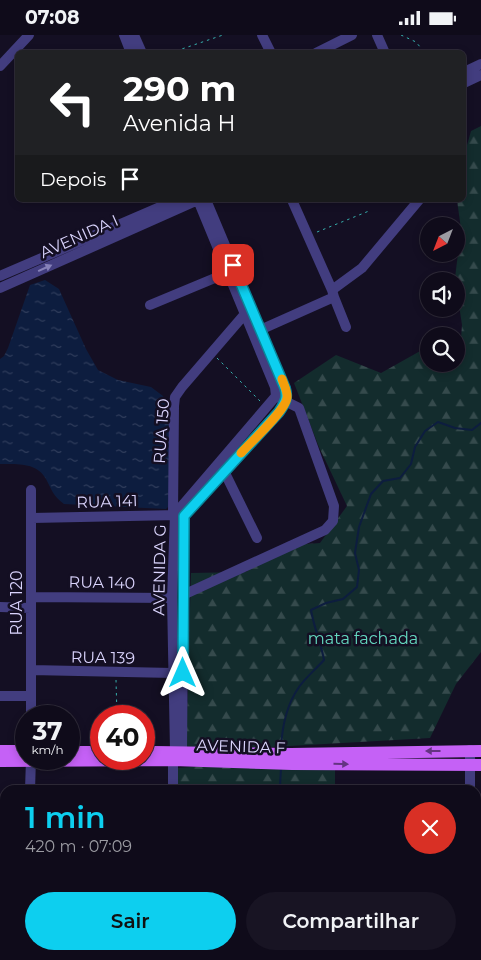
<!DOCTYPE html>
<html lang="pt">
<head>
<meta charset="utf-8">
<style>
  :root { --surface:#0f0b1a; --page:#181423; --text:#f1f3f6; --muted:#9b9ba2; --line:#2f2b39; --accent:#0dcfef }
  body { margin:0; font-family:Montserrat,sans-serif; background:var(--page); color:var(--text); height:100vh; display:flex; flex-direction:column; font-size:19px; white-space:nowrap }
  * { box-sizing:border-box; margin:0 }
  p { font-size:16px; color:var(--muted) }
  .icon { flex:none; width:28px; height:28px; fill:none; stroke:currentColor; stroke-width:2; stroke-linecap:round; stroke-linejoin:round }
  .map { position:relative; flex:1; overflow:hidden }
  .side { position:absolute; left:0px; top:750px; width:481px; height:175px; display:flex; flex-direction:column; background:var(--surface); border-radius:15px 15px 0 0; box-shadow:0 2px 8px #0003,0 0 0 1px var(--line) }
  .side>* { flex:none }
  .hud { position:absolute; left:15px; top:15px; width:451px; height:152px; border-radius:8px; box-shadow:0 2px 8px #0003,0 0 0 1px var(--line); background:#202124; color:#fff; overflow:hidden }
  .needle { width:32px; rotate:222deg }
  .buttons { position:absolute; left:420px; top:182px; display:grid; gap:10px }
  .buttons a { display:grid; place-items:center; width:45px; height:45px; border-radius:50%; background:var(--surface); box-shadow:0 2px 8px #0003,0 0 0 1px var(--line); font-size:25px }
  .speed { position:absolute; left:15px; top:670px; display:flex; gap:10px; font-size:25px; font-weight:700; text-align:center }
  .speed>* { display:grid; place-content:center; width:65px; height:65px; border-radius:50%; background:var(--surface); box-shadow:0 2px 8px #0003,0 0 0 1px var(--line); line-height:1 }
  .speed small { font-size:12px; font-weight:400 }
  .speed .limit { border:8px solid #d22; background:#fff; color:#111 }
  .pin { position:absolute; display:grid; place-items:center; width:42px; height:42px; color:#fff; margin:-21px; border-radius:10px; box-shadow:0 2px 8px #0006 }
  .me { position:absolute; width:55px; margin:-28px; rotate:0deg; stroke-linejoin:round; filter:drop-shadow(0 0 4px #0008) }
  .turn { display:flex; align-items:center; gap:18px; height:105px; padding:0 25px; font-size:22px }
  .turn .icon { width:65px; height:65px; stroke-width:2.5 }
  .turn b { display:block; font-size:35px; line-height:42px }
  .then { display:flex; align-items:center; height:48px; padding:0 25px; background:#0003; gap:10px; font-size:19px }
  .round { display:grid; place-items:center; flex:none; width:52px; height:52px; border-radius:26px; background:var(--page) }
  .head { display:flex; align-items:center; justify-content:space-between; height:85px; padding:0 25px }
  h1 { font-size:30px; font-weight:600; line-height:38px; color:var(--accent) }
  .primary-button { display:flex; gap:10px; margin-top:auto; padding:10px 25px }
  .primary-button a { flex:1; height:58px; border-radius:30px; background:var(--accent); color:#111; font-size:20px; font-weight:600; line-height:58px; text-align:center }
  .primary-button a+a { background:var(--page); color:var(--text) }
  .status { display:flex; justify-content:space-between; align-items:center; height:35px; padding:0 25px; background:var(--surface); direction:ltr }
  .status svg { height:14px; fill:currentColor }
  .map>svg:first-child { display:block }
  .forest { fill:url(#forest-firs) }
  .water { fill:url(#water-ripples) }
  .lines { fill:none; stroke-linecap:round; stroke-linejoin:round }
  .stream { stroke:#0d1d3f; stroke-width:2 }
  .path { stroke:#36afad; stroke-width:1; stroke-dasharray:2.5 4; stroke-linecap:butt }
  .minor { stroke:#423d7f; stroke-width:10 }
  .major { stroke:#c561f6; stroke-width:12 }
  .oneway { fill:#8681b8 }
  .oneway2 { fill:#643482 }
  .route-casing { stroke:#08879b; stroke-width:12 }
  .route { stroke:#0dcfef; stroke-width:9 }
  .slow { stroke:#f59e0b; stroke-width:9 }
  .labels { text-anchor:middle; stroke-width:5; stroke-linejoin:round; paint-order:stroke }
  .street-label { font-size:16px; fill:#dad4fd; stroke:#140f23 }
  .park-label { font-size:16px; fill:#64d9c0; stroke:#140f23 }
</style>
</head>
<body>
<div class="status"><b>07:08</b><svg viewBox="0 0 49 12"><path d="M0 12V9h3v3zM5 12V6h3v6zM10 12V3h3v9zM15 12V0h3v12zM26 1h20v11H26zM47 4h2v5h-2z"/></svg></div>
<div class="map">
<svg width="481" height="925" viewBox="0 0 481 925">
  <defs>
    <pattern id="forest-firs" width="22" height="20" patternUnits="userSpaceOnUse" patternTransform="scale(1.25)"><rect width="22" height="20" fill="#132c2d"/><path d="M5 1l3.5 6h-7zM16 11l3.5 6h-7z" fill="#354a4c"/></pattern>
    <pattern id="water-ripples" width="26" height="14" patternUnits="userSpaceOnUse" patternTransform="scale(1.25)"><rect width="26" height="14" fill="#0d1d3f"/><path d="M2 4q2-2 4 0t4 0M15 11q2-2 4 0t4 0" fill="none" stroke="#303d5c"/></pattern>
  </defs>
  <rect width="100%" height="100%" fill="#140f23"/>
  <path class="forest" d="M481,91V617L456,649L430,703L186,717L191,538L246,537L282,511L320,508L347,471L319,412L294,348L336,320L381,338L422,315H429V329H456V317H460L462,290L455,243L461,194L457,165H464V121L471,96Z
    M203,731L335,733V755H176L177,733Z
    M123,920H370V925H122Z"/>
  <path class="water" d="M45,245L59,254L86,314L98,335L118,345L151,352L163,361L168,371L172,468L166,474L64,469C53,461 52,455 46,444C37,427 16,429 0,429V324L4,321L8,313L30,250Z"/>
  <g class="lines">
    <path class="stream" d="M281,713C282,693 287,669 299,652C306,642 316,634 324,625C321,608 314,593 311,575L326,568L343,564L357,552L359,535L355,518L359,492L371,459L383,446L400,443L411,429L415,412L425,396L438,387L455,393L472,395L481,388
      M276,755L280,751L281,733
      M231,925L232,920"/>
    <path class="path" d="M401,0L416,7L425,18
      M170,18L223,0
      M317,197L369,176
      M217,323L260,366
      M116,645L117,681"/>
    <path class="minor" d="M124,0L131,18
      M134,0L142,18
      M262,0L271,18
      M377,0L385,18
      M316,18L352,0
      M0,31L29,0
      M464,37L481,29
      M464,48L481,40
      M198,165L275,352L276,361
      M292,165L332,255L334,262L346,292
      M0,241L176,165
      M0,253L198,165
      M332,255L362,233L419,165
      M150,270L227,238
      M260,295L334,262
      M224,436L257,503
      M31,455V681
      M173,479L174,371L175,362L182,352L244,280
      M32,483L178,480
      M183,560L325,495L333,486L334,471L299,373L281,364
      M31,562L172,563
      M0,572L30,573
      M31,635L173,638
      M0,661H31
      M175,716L172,563L175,479L276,361
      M182,717L184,481L279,377C285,368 288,363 285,353L206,165
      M30,755L31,724
      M173,755V725
      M470,755V715
      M0,869H5
      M393,920V925
      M28,925V920
      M469,925V920"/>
    <path class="major" d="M0,716H26
      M69,717H101
      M154,717L291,719L481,716
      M0,726L173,725L292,729L481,730"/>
  </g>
  <defs><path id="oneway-solid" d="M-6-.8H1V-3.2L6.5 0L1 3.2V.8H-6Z" transform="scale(1.25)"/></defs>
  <use class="oneway" href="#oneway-solid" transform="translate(45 233) rotate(-24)"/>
  <g class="oneway2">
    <use href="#oneway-solid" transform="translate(433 716) rotate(180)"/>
    <use href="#oneway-solid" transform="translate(341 729) rotate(1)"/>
  </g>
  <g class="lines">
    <g class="route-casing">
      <path id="route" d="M183,638L184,481L279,377C285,368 288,363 285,353L233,230"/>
    </g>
    <use href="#route" class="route"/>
    <path class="slow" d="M241,418C251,407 285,376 287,363C288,357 284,350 282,344"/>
  </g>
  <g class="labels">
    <g class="street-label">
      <text transform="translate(79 201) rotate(-24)" y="6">AVENIDA I</text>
      <text transform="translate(161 396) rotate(-86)" y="6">RUA 150</text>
      <text transform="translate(107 466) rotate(-2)" y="6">RUA 141</text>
      <text transform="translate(159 535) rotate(-89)" y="6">AVENIDA G</text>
      <text transform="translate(102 547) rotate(1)" y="6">RUA 140</text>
      <text transform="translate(16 568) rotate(-90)" y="6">RUA 120</text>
      <text transform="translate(103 622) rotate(1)" y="6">RUA 139</text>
      <text transform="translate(241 711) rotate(2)" y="6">AVENIDA F</text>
    </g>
    <g class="park-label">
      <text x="363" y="609">mata fachada</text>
    </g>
  </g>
</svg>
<div class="buttons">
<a><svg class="needle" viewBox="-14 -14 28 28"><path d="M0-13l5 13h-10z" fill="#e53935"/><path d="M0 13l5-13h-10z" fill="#9b9ba2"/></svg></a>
<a><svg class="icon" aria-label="sound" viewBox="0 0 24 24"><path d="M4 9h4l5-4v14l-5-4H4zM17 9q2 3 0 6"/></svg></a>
<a><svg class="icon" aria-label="search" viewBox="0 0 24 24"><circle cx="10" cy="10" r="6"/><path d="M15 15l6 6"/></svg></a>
</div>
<div class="speed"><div>37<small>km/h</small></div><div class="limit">40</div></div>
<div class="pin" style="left:233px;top:230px;background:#d93025"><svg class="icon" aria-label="arrive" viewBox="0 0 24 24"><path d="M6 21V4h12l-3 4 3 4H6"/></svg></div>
<svg class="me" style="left:183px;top:638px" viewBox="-20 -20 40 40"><path d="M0-17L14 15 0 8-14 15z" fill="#0dcfef" stroke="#fff" stroke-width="4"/></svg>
<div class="hud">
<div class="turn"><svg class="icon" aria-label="left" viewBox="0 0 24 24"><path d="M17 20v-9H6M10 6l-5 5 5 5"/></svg><div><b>290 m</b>Avenida H</div></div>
<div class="then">Depois<svg class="icon" aria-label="arrive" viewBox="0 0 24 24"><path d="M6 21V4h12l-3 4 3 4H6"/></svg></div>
</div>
<section class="side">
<div class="head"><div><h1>1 min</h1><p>420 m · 07:09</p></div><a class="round" style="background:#d93025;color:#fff"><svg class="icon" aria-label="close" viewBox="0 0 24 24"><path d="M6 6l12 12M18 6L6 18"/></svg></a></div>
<div class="primary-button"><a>Sair</a><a>Compartilhar</a></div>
</section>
</div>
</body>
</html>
